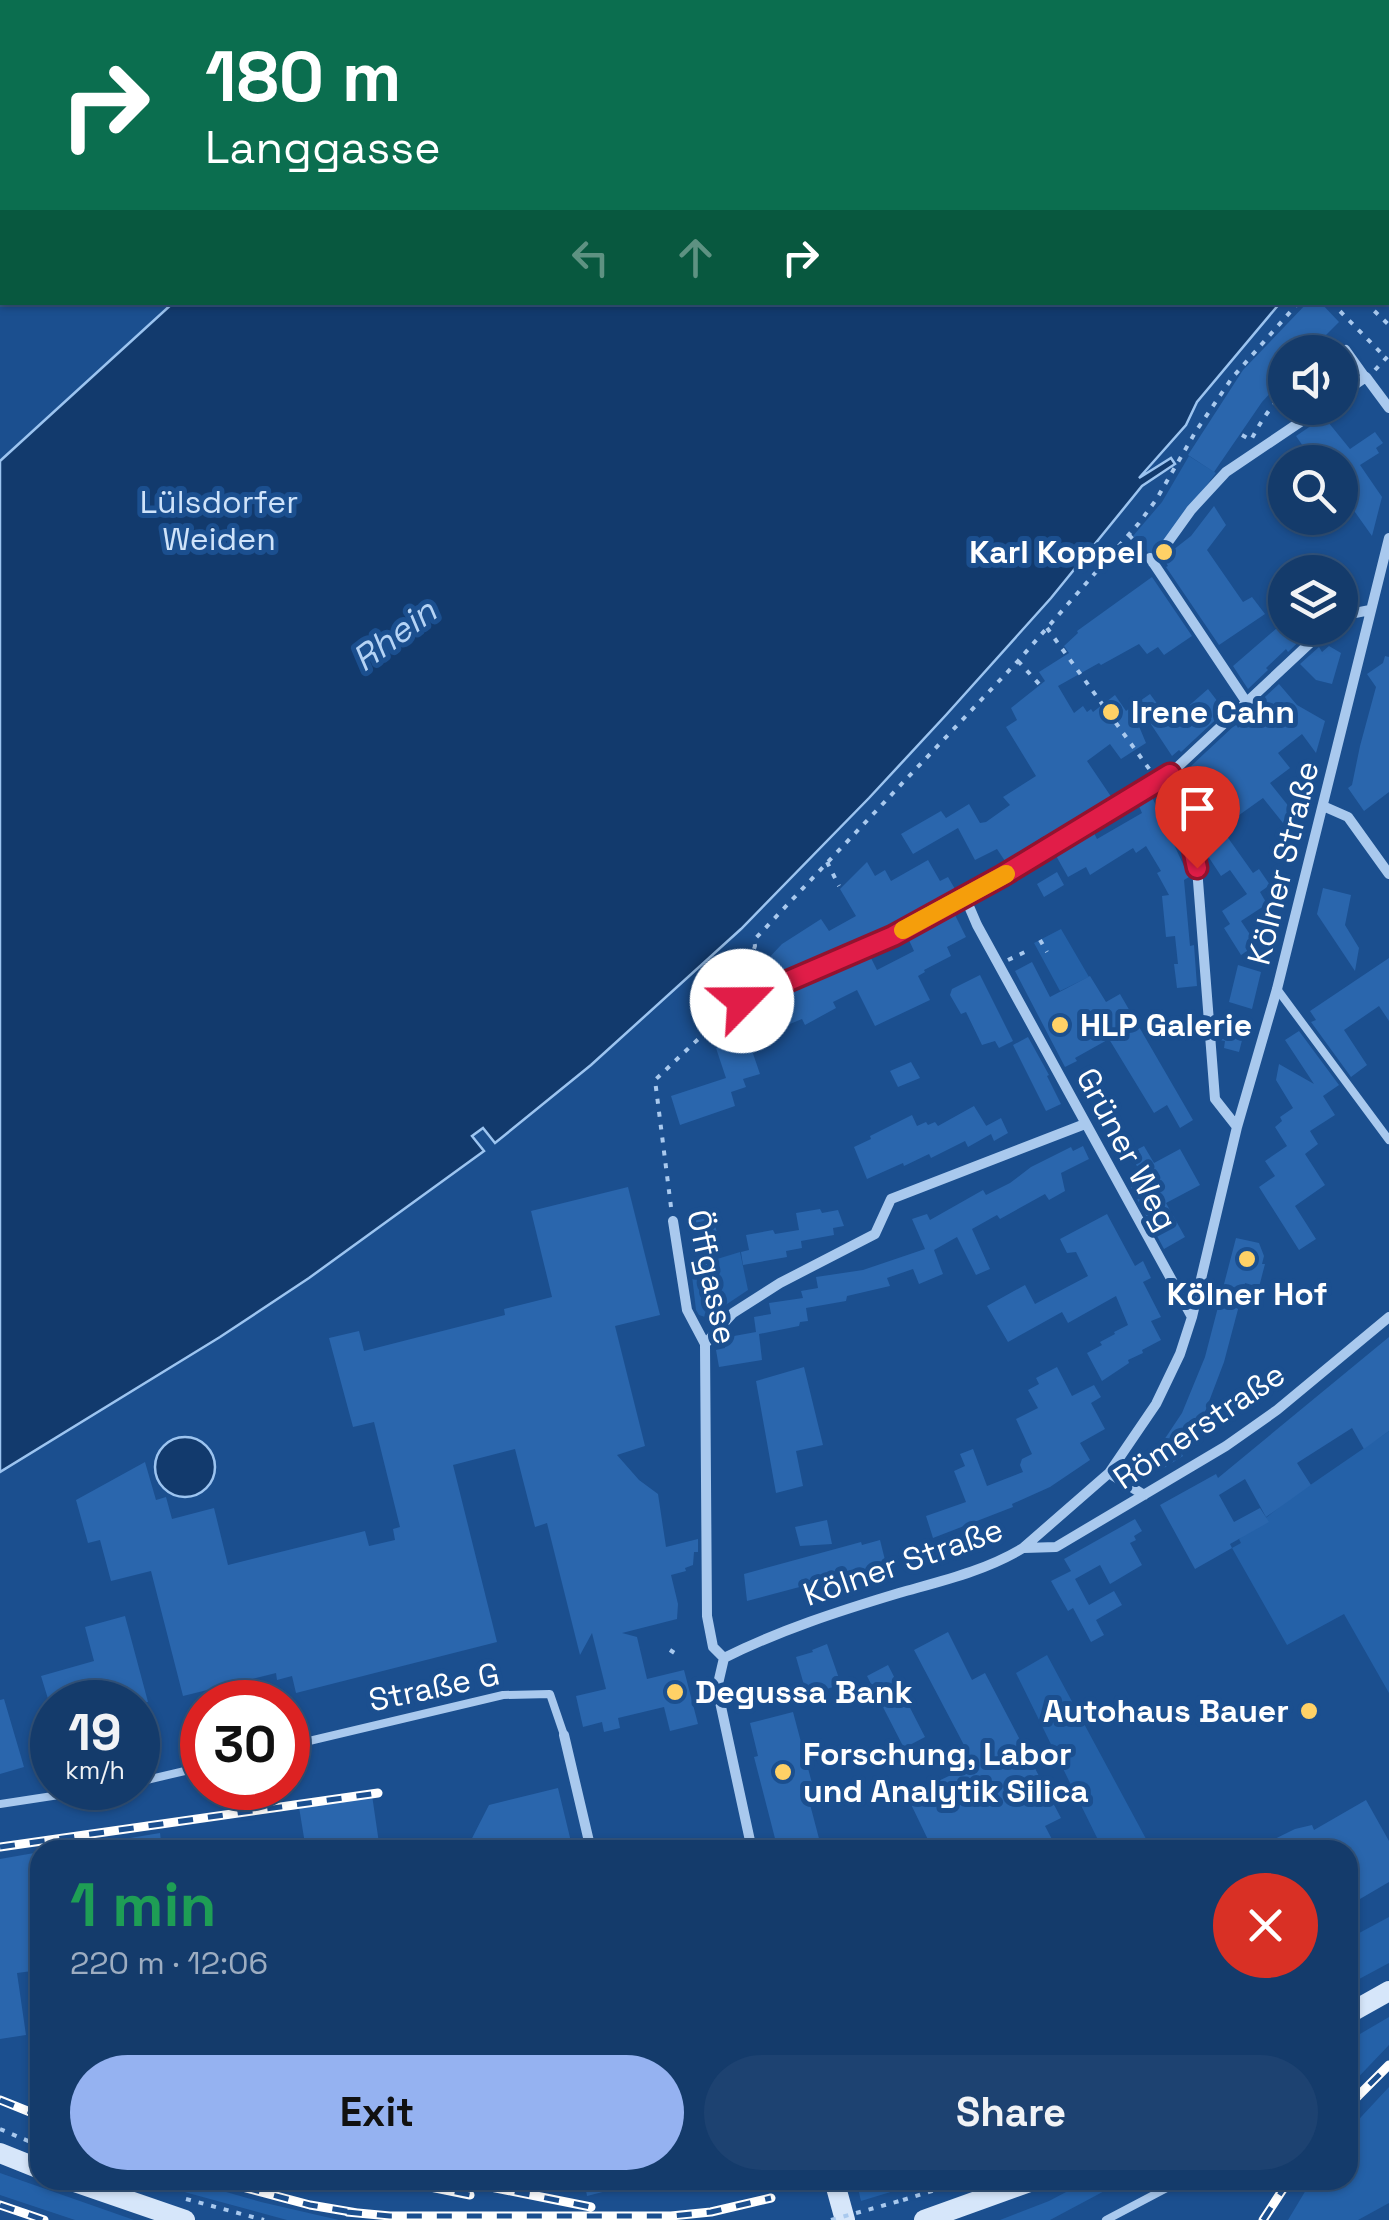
<!DOCTYPE html>
<html lang="en">
<head>
<meta charset="utf-8">
<style>
  :root { --surface:#143b6b; --page:#1d4271; --text:#f1f3f6; --muted:#9dadc1; --line:#33557e; --accent:#95b2f1 }
  body { margin:0; font-family:"Space Grotesk",sans-serif; background:var(--page); color:var(--text); height:100vh; display:flex; flex-direction:column; font-size:38px; white-space:nowrap }
  * { box-sizing:border-box; margin:0 }
  p { font-size:32px; color:var(--muted) }
  .icon { flex:none; width:55px; height:55px; fill:none; stroke:currentColor; stroke-width:2; stroke-linecap:round; stroke-linejoin:round }
  .map { position:relative; flex:1; overflow:hidden }
  .sheet { position:absolute; left:30px; top:1840px; width:1328px; height:350px; display:flex; flex-direction:column; background:var(--surface); border-radius:30px; box-shadow:0 2px 8px #0004,0 0 0 2px var(--line) }
  .sheet>* { flex:none }
  .guide { position:absolute; left:0px; top:0px; width:1390px; height:305px; box-shadow:0 2px 8px #0004,0 0 0 2px var(--line); background:#0b6e4f; color:#fff; overflow:hidden }
  .buttons { position:absolute; left:1268px; top:335px; display:grid; gap:20px }
  .buttons a { display:grid; place-items:center; width:90px; height:90px; border-radius:50%; background:var(--surface); box-shadow:0 2px 8px #0004,0 0 0 2px var(--line); font-size:50px }
  .speed { position:absolute; left:30px; top:1680px; display:flex; gap:20px; font-size:50px; font-weight:700; text-align:center }
  .speed>* { display:grid; place-content:center; width:130px; height:130px; border-radius:50%; background:var(--surface); box-shadow:0 2px 8px #0004,0 0 0 2px var(--line); line-height:1 }
  .speed small { font-size:25px; font-weight:400 }
  .speed .limit { border:15px solid #d22; background:#fff; color:#111 }
  .pin { position:absolute; display:grid; place-items:center; width:85px; height:85px; color:#fff; margin:-102px -42px; border-radius:50% 50% 50% 0; rotate:-45deg; box-shadow:0 0 10px #0007 }
  .pin .icon { rotate:45deg }
  .me { position:absolute; width:110px; margin:-55px; rotate:67deg; stroke-linejoin:round; filter:drop-shadow(0 0 8px #0008) }
  .turn { display:flex; align-items:center; gap:35px; height:210px; padding:0 40px; font-size:45px }
  .turn .icon { width:130px; height:130px; stroke-width:2.5 }
  .turn b { display:block; font-size:70px; line-height:85px }
  .lanes { display:flex; align-items:center; height:95px; padding:0 40px; background:#0003; justify-content:center; gap:50px; direction:ltr }
  .lanes .off { opacity:.35 }
  .round { display:grid; place-items:center; flex:none; width:105px; height:105px; border-radius:52px; background:var(--page) }
  .headline { display:flex; align-items:center; justify-content:space-between; height:170px; padding:0 40px }
  h1 { font-size:60px; font-weight:700; line-height:75px; color:#1e9e55 }
  .primary-button { display:flex; gap:20px; margin-top:auto; padding:20px 40px }
  .primary-button a { flex:1; height:115px; border-radius:60px; background:var(--accent); color:#111; font-size:40px; font-weight:700; line-height:115px; text-align:center }
  .primary-button a+a { background:var(--page); color:var(--text) }
  .map>svg:first-child { display:block }
  .green { fill:#2461a8 }
  .water { fill:#123a6d; stroke:#9cc4f0; stroke-width:2.5 }
  .building { fill:#2a66ad }
  .lines { fill:none; stroke-linecap:round; stroke-linejoin:round }
  .path { stroke:#a9c9ee; stroke-width:4; stroke-dasharray:5 8; stroke-linecap:butt }
  .service { stroke:#a9c9ee; stroke-width:8 }
  .minor { stroke:#a9c9ee; stroke-width:10 }
  .secondary { stroke:#d6e6fa; stroke-width:20 }
  .rail-casing { stroke:#fff; stroke-width:9 }
  .rail { stroke:#1b4f8f; stroke-width:5; stroke-dasharray:15; stroke-linecap:butt }
  .path-bridge { stroke:#a9c9ee; stroke-width:4; stroke-dasharray:5 8; stroke-linecap:butt }
  .route-casing { stroke:#92132f; stroke-width:25 }
  .route { stroke:#e11d48; stroke-width:18 }
  .slow { stroke:#f59e0b; stroke-width:18 }
  .poi-dot { fill:#ffd166; stroke:#1b4f8f; stroke-width:4 }
  .labels { text-anchor:middle; stroke-width:10; stroke-linejoin:round; paint-order:stroke }
  .park-label { font-size:32px; fill:#cfe3fa; stroke:#1b4f8f }
  .poi-label { font-size:32px; font-weight:bold; fill:#fff; stroke:#1b4f8f; text-anchor:start }
  .street-label { font-size:32px; fill:#fff; stroke:#1b4f8f }
  .water-label { font-size:35px; font-style:italic; fill:#b5d3f5; stroke:#1b4f8f }
</style>
</head>
<body>
<div class="map">
<svg width="1389" height="2220" viewBox="0 0 1389 2220">
  <rect width="100%" height="100%" fill="#1b4f8f"/>
  <path class="green" d="M1189,456L1216,473L1152,557L1133,536L1162,502Z
    M1061,929L1089,977L1060,991L1034,943Z
    M740,1252L748,1290L727,1304L711,1319L699,1315L696,1310L691,1267Z
    M1389,1431V1693L1344,1614L1287,1645L1232,1548L1241,1543L1239,1539L1287,1501Z
    M1047,1655L1152,1850H1103L1016,1673Z
    M1389,1917V1963L1348,1985V1939Z
    M1389,2017V2045L1348,2088V2041Z
    M1389,2087V2203L1358,2220H1288L1312,2180H1348V2131Z
    M0,2173L134,2220H75L0,2195Z
    M148,2180H184L261,2202L339,2220H287L188,2193Z
    M856,2180H930L861,2201Z
    M1089,2180H1125L1050,2220H1000L1049,2201Z"/>
  <path class="water" d="M434,0H1389V176L1388,177V2H432Z
    M174,302L1280,303L1197,402L1186,425L1139,478L1171,458L1175,464L1142,486L1051,598L946,715L869,798L741,929L591,1065L495,1143L483,1128L472,1136L484,1151L309,1278L220,1337L0,1472V461Z
    M155 1467a30 30 0 1 1 60 0a30 30 0 1 1-60 0Z"/>
  <path class="building" d="M1308,302H1320L1339,322L1309,352H1285V377L1262,402L1214,472L1188,455L1243,370Z
    M1324,417L1350,449L1375,432L1383,443L1376,448L1379,453L1360,465L1382,497L1372,536L1340,491V462H1314L1296,436Z
    M1214,506L1226,525L1207,550L1243,602L1252,597L1265,614L1219,645L1166,567L1168,566L1165,561L1173,550L1191,536Z
    M1152,577L1192,636L1164,655L1158,647L1147,654L1139,644L1101,665L1099,663L1058,686L1074,713L1083,706L1087,712L1091,709L1093,712L1115,695L1126,711L1131,707L1146,743L1121,759L1110,744L1087,761L1112,798L1046,839L1044,836L1005,861L997,849L975,860L958,828L913,854L901,834L941,811L946,818L969,804L980,823L986,822L1010,805L1003,797L1036,776L1006,727L1017,720L1011,708L1045,681L1039,672L1069,653L1064,646L1078,633L1077,631Z
    M1277,628H1306L1309,632L1288,652L1286,649L1266,668L1268,670L1248,689L1233,666Z
    M1329,646L1341,653L1332,684L1316,680L1300,664L1319,647L1322,652Z
    M1385,656L1389,657V792L1364,811L1348,788L1352,785L1360,746L1376,687L1367,674L1383,663Z
    M1279,684L1297,705L1325,721L1316,753L1302,734L1278,753L1290,768L1270,783L1298,818L1287,828L1263,798L1221,828L1253,873L1259,869L1270,885L1260,892L1267,904L1241,921L1257,945L1241,955L1224,928L1230,924L1222,911L1247,894L1230,870L1221,876L1202,847L1200,838L1216,828L1191,783L1199,776L1191,766L1236,724L1238,728L1258,708L1256,705Z
    M1208,689L1225,711L1181,752L1179,750L1172,756L1137,703L1150,694L1166,716L1181,705L1184,710Z
    M1152,797L1189,877L1184,880L1190,946L1194,945L1197,986L1177,988L1174,964H1178L1175,936L1166,937L1162,896L1169,895L1157,873L1161,871L1146,846L1136,853L1133,848L1090,875L1086,867L1068,877L1055,854L1093,831L1097,839L1142,813L1138,804Z
    M928,860L940,881L948,877L955,889L945,895L946,897L889,928L888,927L775,977L764,963L782,944L821,919L829,931L856,916L840,889L867,862L875,876L885,870L891,881Z
    M1057,872L1064,885L1044,897L1037,884Z
    M1323,888L1351,895L1345,925L1359,948L1355,971L1317,914Z
    M954,913L966,937L947,947L951,956L924,970L925,972L918,976L930,1000L875,1026L857,990L833,1002L836,1008L805,1025L802,1019L780,1028L770,1003L789,996L786,992L870,956L877,970L914,951L908,938Z
    M1389,958V1021L1379,1006L1344,1030L1367,1065L1351,1077L1311,1022L1316,1020L1310,1011Z
    M1032,962L1050,997L1090,976L1106,1002L1120,994L1193,1120L1180,1128L1167,1105L1154,1113L1109,1039L1075,1058L1077,1061L1065,1067L1015,971Z
    M1238,965L1261,972L1252,1009L1229,1002Z
    M980,975L1013,1041L999,1048L995,1041L982,1045L966,1012L961,1014L950,995L952,989Z
    M1247,1021L1239,1052L1224,1048L1225,1041L1220,1040L1219,1024Z
    M1299,1031L1339,1085L1323,1096L1335,1115L1310,1131L1318,1144L1305,1154L1325,1185L1295,1206L1316,1239L1299,1250L1259,1187L1275,1176L1265,1161L1287,1146L1275,1127L1282,1121L1280,1117L1293,1108L1276,1080L1279,1064L1314,1084L1285,1040Z
    M746,1033L760,1074L743,1079L746,1087L731,1092L735,1106L680,1125L671,1096L726,1078L716,1048L730,1043L728,1038Z
    M1028,1037L1049,1075L1047,1076L1061,1104L1046,1111L1013,1045Z
    M911,1062L920,1078L898,1087L890,1071Z
    M974,1106L990,1132L986,1126L1001,1118L1008,1133L994,1141L991,1134L968,1147L965,1141L931,1158L929,1154L904,1166L903,1163L867,1179L854,1147L871,1139L870,1136L912,1115L917,1126L926,1122L928,1125L935,1122L938,1126Z
    M1083,1146L1089,1159L1061,1173L1065,1191L1049,1200L1045,1194L1000,1219L997,1215L972,1229L990,1269L976,1275L957,1237L934,1250L943,1274L919,1284L913,1269L887,1278L890,1286L847,1296L846,1301L806,1308L808,1321L800,1322L799,1326L759,1334L762,1360L719,1367L716,1350L725,1348L723,1338L756,1332L754,1317L771,1314L769,1303L803,1298L801,1291L818,1288L816,1277L863,1270L925,1249L912,1219L927,1214L930,1220L983,1190L986,1195L1010,1183L1031,1167L1071,1147L1073,1151Z
    M1144,1146L1154,1163L1180,1149L1200,1185L1166,1203L1185,1237L1164,1249L1128,1182L1141,1174L1130,1153Z
    M628,1187L660,1315L615,1326L645,1446L617,1455L639,1480L658,1494L666,1547L698,1539V1552H694L693,1565L685,1568L686,1571L671,1575L678,1604L677,1619L622,1633L637,1637L647,1679L684,1670L698,1724L670,1731L664,1707L618,1718L620,1728L604,1732L602,1722L583,1727L576,1696L606,1689L592,1633L580,1655L547,1523L535,1527L515,1449L453,1465L497,1642L296,1693L292,1676L277,1680L276,1673L183,1696L151,1571L111,1581L100,1540L88,1543L76,1500L145,1462L156,1500L166,1497L172,1519L214,1508L228,1565L365,1531L369,1546L395,1540L393,1529L400,1527L374,1422L353,1427L329,1338L359,1331L364,1351L505,1315L504,1309L552,1297L531,1211Z
    M820,1209L822,1213L838,1210L844,1226L833,1228L834,1235L801,1241L802,1248L786,1251L787,1257L743,1265L741,1252L749,1250L746,1235L773,1230L775,1234L799,1230L796,1213Z
    M1107,1214L1135,1266L1143,1261L1151,1278L1143,1282L1161,1317L1151,1321L1161,1340L1142,1350L1143,1353L1128,1360L1129,1363L1102,1381L1087,1353L1102,1345L1100,1342L1115,1334L1114,1332L1128,1325L1116,1296L1068,1323L1062,1312L1008,1342L987,1306L1025,1285L1035,1304L1088,1276L1076,1252L1067,1253L1060,1239Z
    M712,1215L720,1243L703,1249L695,1220Z
    M1236,1238L1259,1243L1264,1256L1262,1264H1265L1259,1287L1245,1283L1224,1362L1205,1412L1213,1427L1189,1446L1191,1449L1182,1454L1183,1456L1164,1468L1156,1452L1182,1413L1205,1357Z
    M1389,1337V1431L1364,1449L1352,1428L1297,1463L1311,1485L1266,1517L1245,1479L1219,1495L1234,1522L1260,1508L1269,1522L1230,1544L1232,1548L1195,1569L1160,1505L1216,1474L1218,1478Z
    M804,1367L823,1445L796,1451L803,1486L776,1493L756,1381Z
    M1057,1367L1072,1396L1094,1385L1101,1397L1091,1403L1105,1429L1080,1443L1090,1460L1050,1487L1012,1504L1013,1507L933,1538L926,1516L966,1502L954,1471L965,1466L960,1454L973,1449L987,1486L1023,1472L1020,1465L1022,1459L1032,1454L1016,1419L1038,1408L1028,1390L1039,1384L1036,1378Z
    M1135,1519L1142,1531L1134,1536L1136,1540L1130,1543L1142,1565L1110,1584L1100,1565L1075,1579L1074,1577L1089,1605L1114,1591L1122,1605L1096,1620L1104,1635L1091,1642L1073,1608L1068,1611L1051,1581L1071,1571L1064,1559Z
    M827,1520L832,1544L800,1546L795,1527Z
    M880,1540L886,1564L747,1601L744,1574L861,1542L862,1545Z
    M125,1616L148,1702H49L41,1676L94,1661L85,1627Z
    M948,1632L972,1680L985,1673L1061,1818L1045,1826L1055,1845L1044,1850H933L907,1796L974,1764L914,1650Z
    M827,1644L841,1684L827,1689L826,1687L806,1692L796,1657L813,1652L812,1650Z
    M888,1665L925,1737L904,1748L867,1676Z
    M4,1699L24,1767L0,1774V1700Z
    M793,1712L813,1787L806,1789L822,1850H778L754,1757L758,1756L750,1723Z
    M558,1788L573,1850H466L489,1805Z
    M372,1795L380,1850H306L299,1807Z
    M1366,1800L1389,1841V1882L1348,1906V1850H1252L1295,1829L1312,1825L1314,1830Z
    M160,1833L162,1850H107L106,1842Z
    M40,1852V1970L17,1973L26,2035L0,2039V1859Z
    M584,2180H629L630,2185L587,2196Z"/>
  <g class="lines">
    <path class="path" d="M1388,202L1389,201
      M1388,291L1389,292
      M1331,302L1386,358
      M1365,302L1389,325
      M1375,370L1389,355
      M1242,435L1251,440C1260,423 1270,406 1285,394
      M1129,535L1143,550
      M1047,628L1150,770
      M1018,661L1040,685
      M827,862L839,886
      M1040,940L1047,952
      M1008,960L1027,951
      M742,986L755,946L754,940L1018,661L1139,523L1156,500L1196,431L1232,378L1299,302
      M671,1207L655,1080L729,1010
      M670,1650L679,1656
      M0,2129L40,2146
      M186,2199L264,2220
      M903,2200L967,2180"/>
    <path class="service" d="M1340,354L1346,349L1366,377
      M1277,989L1389,1140
      M288,1746L503,1695L550,1694L564,1735
      M138,1782L202,1767
      M0,1804L105,1788
      M1106,2220L1182,2180"/>
    <path class="minor" d="M1340,395L1366,377L1389,408
      M1150,558L1247,703
      M1153,563L1191,510L1226,472L1321,408
      M1340,616L1370,610
      M1170,774L1181,791L1197,868L1215,1099L1237,1127
      M1323,806L1348,817L1389,874
      M965,897L977,925L1192,1317
      M742,1001L893,936L1002,876L1170,774L1326,628
      M673,1221L687,1310L705,1344L707,1616L713,1647L724,1658
      M705,1344L733,1313L780,1283L875,1234L891,1199L1085,1124
      M1109,1473L1144,1495
      M1024,1548L1056,1547L1226,1446L1277,1410L1389,1317
      M564,1735L591,1850
      M752,1850L717,1688L724,1658C780,1630 839,1611 899,1593C941,1581 985,1571 1023,1548L1109,1473L1156,1404L1180,1354L1192,1317L1237,1127L1277,989L1389,538"/>
    <path class="secondary" d="M1348,2014L1389,1991
      M0,2153L40,2169
      M69,2180L185,2220
      M834,2180L845,2220
      M924,2220L1035,2180"/>
    <g class="rail-casing">
      <path id="rail" d="M0,1847L378,1793
        M0,2100L40,2116
        M1348,2106L1389,2065
        M216,2180L310,2205L357,2213
        M396,2180L470,2195
        M456,2180L591,2207
        M0,2205L44,2220
        M347,2212L390,2216H671L711,2212L771,2198
        M1263,2220L1289,2180"/>
    </g>
    <use href="#rail" class="rail"/>
    <path class="path-bridge" d="M831,2220L903,2200"/>
  </g>
  <g class="lines">
    <g class="route-casing">
      <path id="route" d="M742,1001L893,936L1002,876L1170,774L1181,792L1197,868"/>
    </g>
    <use href="#route" class="route"/>
    <path class="slow" d="M903,930L1006,874"/>
  </g>
  <g class="poi-dot">
    <circle cx="1164" cy="552" r="10"/>
    <circle cx="1111" cy="712" r="10"/>
    <circle cx="1060" cy="1025" r="10"/>
    <circle cx="1247" cy="1259" r="10"/>
    <circle cx="675" cy="1692" r="10"/>
    <circle cx="1309" cy="1711" r="10"/>
    <circle cx="783" cy="1772" r="10"/>
  </g>
  <g class="labels">
    <g class="park-label">
      <text x="219" y="513">Lülsdorfer<tspan x="219" dy="37">Weiden</tspan></text>
    </g>
    <g class="poi-label">
      <text x="1144" y="563" text-anchor="end">Karl Koppel</text>
      <text x="1131" y="723">Irene Cahn</text>
      <text x="1080" y="1036">HLP Galerie</text>
      <text x="1247" y="1305" text-anchor="middle">Kölner Hof</text>
      <text x="695" y="1703">Degussa Bank</text>
      <text x="1289" y="1722" text-anchor="end">Autohaus Bauer</text>
      <text x="803" y="1765">Forschung, Labor<tspan x="803" dy="37">und Analytik Silica</tspan></text>
    </g>
    <g class="street-label">
      <text transform="translate(1283 863) rotate(-76)" y="11">Kölner Straße</text>
      <text transform="translate(1127 1149) rotate(62)" y="11">Grüner Weg</text>
      <text transform="translate(712 1277) rotate(78)" y="11">Öffgasse</text>
      <text transform="translate(1199 1426) rotate(-34)" y="11">Römerstraße</text>
      <text transform="translate(903 1562) rotate(-19)" y="11">Kölner Straße</text>
      <text transform="translate(434 1687) rotate(-12)" y="11">Straße G</text>
    </g>
    <g class="water-label">
      <text transform="translate(394 635) rotate(-37)" y="12">Rhein</text>
    </g>
  </g>
</svg>
<div class="buttons">
<a><svg class="icon" aria-label="sound" viewBox="0 0 24 24"><path d="M4 9h4l5-4v14l-5-4H4zM17 9q2 3 0 6"/></svg></a>
<a><svg class="icon" aria-label="search" viewBox="0 0 24 24"><circle cx="10" cy="10" r="6"/><path d="M15 15l6 6"/></svg></a>
<a><svg class="icon" aria-label="layers" viewBox="0 0 24 24"><path d="M12 4l9 5-9 5-9-5zM3 14l9 5 9-5"/></svg></a>
</div>
<div class="speed"><div>19<small>km/h</small></div><div class="limit">30</div></div>
<div class="pin" style="left:1197px;top:868px;background:#d93025"><svg class="icon" aria-label="arrive" viewBox="0 0 24 24"><path d="M6 21V4h12l-3 4 3 4H6"/></svg></div>
<svg class="me" style="left:742px;top:1001px" viewBox="-20 -20 40 40"><circle r="19" fill="#fff"/><path d="M0-13L10 11 0 6-10 11z" fill="#e11d48"/></svg>
<div class="guide">
<div class="turn"><svg class="icon" aria-label="right" viewBox="0 0 24 24"><path d="M7 20v-9h11M14 6l5 5-5 5"/></svg><div><b>180 m</b>Langgasse</div></div>
<div class="lanes"><svg class="icon off" aria-label="left" viewBox="0 0 24 24"><path d="M17 20v-9H6M10 6l-5 5 5 5"/></svg><svg class="icon off" aria-label="ahead" viewBox="0 0 24 24"><path d="M12 20V5M6 11l6-6 6 6"/></svg><svg class="icon" aria-label="right" viewBox="0 0 24 24"><path d="M7 20v-9h11M14 6l5 5-5 5"/></svg></div>
</div>
<section class="sheet">
<div class="headline"><div><h1>1 min</h1><p>220 m · 12:06</p></div><a class="round" style="background:#d93025;color:#fff"><svg class="icon" aria-label="close" viewBox="0 0 24 24"><path d="M6 6l12 12M18 6L6 18"/></svg></a></div>
<div class="primary-button"><a>Exit</a><a>Share</a></div>
</section>
</div>
</body>
</html>
